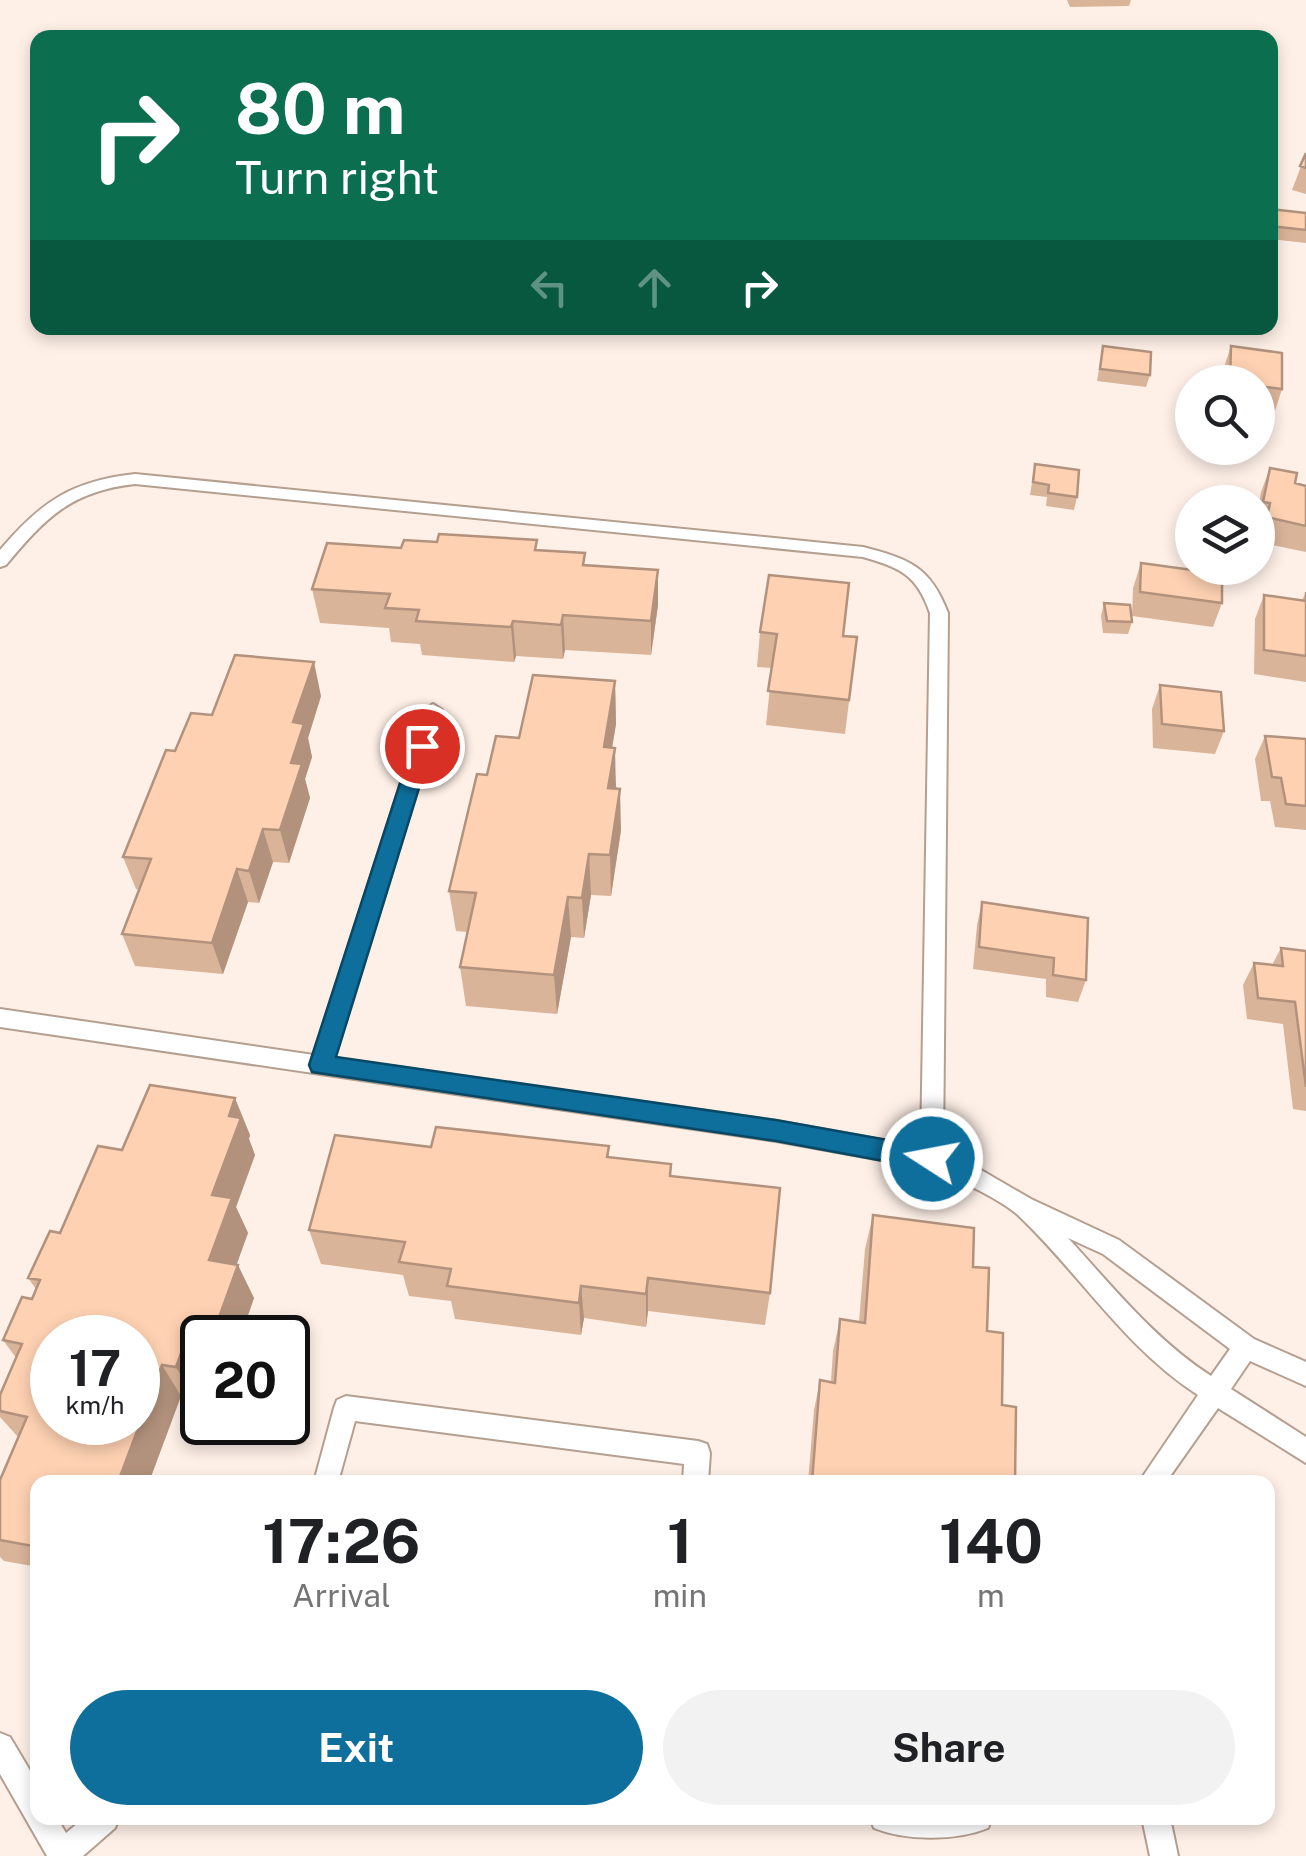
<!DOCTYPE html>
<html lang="en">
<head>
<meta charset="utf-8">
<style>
  :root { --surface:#fff; --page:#f2f2f2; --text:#202124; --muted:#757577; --accent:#0e6e9c }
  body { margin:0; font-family:"Public Sans",sans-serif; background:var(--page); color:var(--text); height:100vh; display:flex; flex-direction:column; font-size:38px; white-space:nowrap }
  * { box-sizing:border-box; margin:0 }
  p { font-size:32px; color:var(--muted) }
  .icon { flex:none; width:55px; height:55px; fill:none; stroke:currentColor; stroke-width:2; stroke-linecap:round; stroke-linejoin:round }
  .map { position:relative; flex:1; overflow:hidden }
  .drawer { position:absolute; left:30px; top:1475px; width:1245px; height:350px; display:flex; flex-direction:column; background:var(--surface); border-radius:20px; box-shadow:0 5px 15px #0003 }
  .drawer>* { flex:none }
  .hud { position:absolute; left:30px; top:30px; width:1248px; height:305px; border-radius:20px; box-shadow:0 5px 15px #0003; background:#0b6e4f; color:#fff; overflow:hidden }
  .buttons { position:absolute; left:1175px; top:365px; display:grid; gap:20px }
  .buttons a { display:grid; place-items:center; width:100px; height:100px; border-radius:50%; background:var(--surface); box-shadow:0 5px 15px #0003; font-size:50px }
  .speed { position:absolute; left:30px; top:1315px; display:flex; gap:20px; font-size:50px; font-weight:700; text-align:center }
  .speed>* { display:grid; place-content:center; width:130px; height:130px; border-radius:50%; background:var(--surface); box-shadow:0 5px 15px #0003; line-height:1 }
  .speed small { font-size:25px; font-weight:400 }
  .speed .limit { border:5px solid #111; border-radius:15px; background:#fff; color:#111 }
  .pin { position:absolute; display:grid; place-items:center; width:85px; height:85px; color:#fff; margin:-42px; border:5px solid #fff; border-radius:50%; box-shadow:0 2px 10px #0007 }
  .me { position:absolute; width:110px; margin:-55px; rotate:281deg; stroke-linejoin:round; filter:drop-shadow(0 0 8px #0008) }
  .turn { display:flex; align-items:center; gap:35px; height:210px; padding:0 40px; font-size:45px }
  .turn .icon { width:130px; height:130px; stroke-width:2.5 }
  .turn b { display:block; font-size:70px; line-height:85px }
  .lanes { display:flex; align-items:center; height:95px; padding:0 40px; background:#0003; justify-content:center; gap:50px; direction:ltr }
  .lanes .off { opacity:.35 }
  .eta { display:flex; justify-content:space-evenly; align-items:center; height:170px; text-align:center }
  .eta b { font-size:60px; font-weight:700; line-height:70px }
  .cta { display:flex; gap:20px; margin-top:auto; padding:20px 40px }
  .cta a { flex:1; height:115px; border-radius:60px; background:var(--accent); color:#fff; font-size:40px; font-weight:700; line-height:115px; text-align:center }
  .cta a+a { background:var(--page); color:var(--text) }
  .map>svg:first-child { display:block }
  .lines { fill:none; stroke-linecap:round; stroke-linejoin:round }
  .service-casing { stroke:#b49f90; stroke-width:4 }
  .service { fill:#fff; fill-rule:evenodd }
  .wall { fill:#dab499 }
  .shaded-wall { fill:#b2927d }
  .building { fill:#fed1b2; stroke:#b2927d; stroke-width:2.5; fill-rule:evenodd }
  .route { fill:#0e6e9c; stroke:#094865; stroke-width:2.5 }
</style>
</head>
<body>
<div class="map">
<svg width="1306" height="1856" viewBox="0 0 1306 1856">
  <rect width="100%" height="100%" fill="#fef0e7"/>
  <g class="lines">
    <g class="service-casing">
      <path id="service" d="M135,474L863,547C909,559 930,566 948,613L943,1153L969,1163L1031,1199L1119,1240L1254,1339L1306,1362V1386L1250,1361L1231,1389L1306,1437V1463L1218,1408L1166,1482H1139L1198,1395C1125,1348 1080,1274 1019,1216C1002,1200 954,1177 931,1169L776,1141L0,1027V1009L314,1055L424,710L433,704L442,710L334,1058L776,1121L921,1147L930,613C917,575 901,568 863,557L135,484C71,491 45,518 6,565L0,567V550C41,502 71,481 135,474ZM1068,1238L1103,1254L1230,1349L1211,1376C1155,1340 1112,1286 1068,1238Z
        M346,1396L698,1441L707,1444L710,1453L708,1482H683L684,1464L355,1421L338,1482H314L334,1408L337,1400Z
        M0,1733L10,1737L38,1784V1818H57L66,1833L84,1818H119L115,1828L83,1856H47L0,1774Z
        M870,1818H992L988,1828C957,1841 905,1841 874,1828Z
        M1142,1818H1170L1178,1856H1150Z"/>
    </g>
    <use href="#service" class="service"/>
  </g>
  <path class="wall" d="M1067,0H1131L1129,6L1070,7Z
    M1306,153V194L1292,190Z
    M1270,209L1306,213V243L1270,239Z
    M1103,346L1150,375L1146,387L1097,381Z
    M1231,346L1282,389L1274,414L1258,411V382H1223V370Z
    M1035,464L1077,497L1074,510L1046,506L1047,497L1030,495Z
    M1270,468L1295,483L1306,486V552L1258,542L1261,527L1258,526V510L1261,492Z
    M437,542L538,550L586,566L658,605L651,655L565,650L563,659L516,656L514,662L422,655L420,644L391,642L389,628L320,623L312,589L401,548Z
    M1141,563L1222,603L1213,627L1132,616L1133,588Z
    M1306,592V682L1254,674L1255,619L1264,595L1302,600Z
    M1104,603L1132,622L1128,634L1103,633L1101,616Z
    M760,632L857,637L845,734L766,725L772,668L757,667Z
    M615,681L616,724L612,748L621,830L611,896L591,895L584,938L571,937L557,1014L466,1006L460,967L467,932L456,931L449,891L487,775L519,738Z
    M1160,685L1224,731L1215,754L1153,748L1152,709Z
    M321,696L308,738L312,757L305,779L310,798L289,863L273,862L259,903L248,902L223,974L135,966L122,934L139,890L136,889L123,857L175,751Z
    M1265,736L1306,739V830L1275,827L1270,801H1261L1255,759Z
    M982,902L1086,980L1078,1002L1046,997V979L973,969L977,925Z
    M1281,948L1306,951V1111L1293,1109L1283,1024L1247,1019L1243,985L1254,963L1272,965Z
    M250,1135L249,1139L255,1155L236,1207L248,1233L236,1265L254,1298L240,1338H202V1375L194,1398L181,1396L149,1482H38V1567L4,1561L0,1557V1480L18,1437L0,1417V1395L16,1358L3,1340L32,1299L36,1289L28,1278L60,1233L122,1150Z
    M609,1146V1158L671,1164V1176L770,1293L765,1325L648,1311L646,1327L584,1318L581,1335L455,1319L451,1301L409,1296L403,1275L321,1264L309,1230L431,1147Z
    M873,1215L973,1267L987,1331L1015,1482H808L814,1410L820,1380L831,1382L833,1351L840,1319L859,1322L865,1249Z"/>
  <path class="shaded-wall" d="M658,570V605L651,655V621Z
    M563,615L565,650L563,659L561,625Z
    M513,621L516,656L514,662L511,627Z
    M314,662L321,696L308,738L312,757L305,779L310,798L289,863L280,830L291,763L293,722Z
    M615,681L616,724L605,789L604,747Z
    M615,748L616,790L608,788Z
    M620,789L621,830L611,896L610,855Z
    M263,829L273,862L259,903L249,871Z
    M589,854L591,895L584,938L582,898Z
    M237,869L248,902L223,974L212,943Z
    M568,897L571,937L557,1014L554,975Z
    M235,1098L250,1135L249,1139L255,1155L236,1207L248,1233L226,1294L209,1260L212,1195L229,1116Z
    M238,1265L254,1298L240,1338H225L217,1323Z
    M648,1278V1311L646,1327V1294Z
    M581,1286L584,1318L581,1335L579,1303Z
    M194,1318L205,1338H202V1375L194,1398L176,1367Z
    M162,1365L181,1396L149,1482H118Z"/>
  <path class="building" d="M1306,153V168L1300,166Z
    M1270,209L1306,213V230L1270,226Z
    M1103,346L1151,352L1150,375L1100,369Z
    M1231,346L1282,353V389L1258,386V382H1230Z
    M1035,464L1079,470L1077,497L1048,493L1049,485L1033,482Z
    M1270,468L1297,473L1295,483L1306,486V526L1267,517L1270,503L1263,502Z
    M439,534L537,540L535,550L585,553L583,565L658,570L651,621L563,615L561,625L513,621L511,627L416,621L419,610L385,608L390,594L312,589L327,543L401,548L404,540L437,542Z
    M1141,563L1222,574V603L1140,592Z
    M769,575L849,583L843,636L857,637L849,700L768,691L777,634L760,632Z
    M1306,592V656L1264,650V595L1306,601Z
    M1104,603L1130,605L1132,622L1107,621Z
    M235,655L314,662L293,722L304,724L291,763L302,764L280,830L263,829L249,871L237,869L212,943L122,934L151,859L123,857L166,750L175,751L191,713L212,715Z
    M533,675L615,681L604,747L615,748L608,788L620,789L610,855L589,854L582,898L568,897L554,975L460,967L476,893L449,891L477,774L487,775L496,736L519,738Z
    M1160,685L1221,692L1224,731L1162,724Z
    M1265,736L1306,739V806L1286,804L1281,778L1272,777Z
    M982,902L1088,918L1086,980L1053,975L1054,958L979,947Z
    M1281,948L1306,951V1087L1295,1002L1258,998L1254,963L1283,966Z
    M150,1085L235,1098L229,1116L241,1118L212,1195L232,1198L209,1260L238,1265L217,1323L194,1318L176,1367L162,1365L118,1482H38V1547L0,1540V1480L27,1417L0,1411V1395L22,1344L3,1340L22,1297L32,1299L40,1280L28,1278L50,1231L60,1233L98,1146L122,1150ZM52,1338H138V1422H52Z
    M436,1127L609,1146L607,1157L671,1164L670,1176L780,1188L770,1293L648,1278L646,1294L581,1286L579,1303L447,1286L451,1269L399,1262L405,1242L309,1230L335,1135L431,1147Z
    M873,1215L974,1228L973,1267L989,1268L987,1331L1003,1333L1002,1405L1016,1407L1015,1482H812L820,1380L835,1383L840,1319L865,1323Z"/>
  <path class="route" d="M422,738L432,746L336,1057L776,1120L932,1148L940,1151L944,1159L940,1167L932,1170L776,1141L312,1072L309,1065L412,746Z"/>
</svg>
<div class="buttons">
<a><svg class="icon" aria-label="search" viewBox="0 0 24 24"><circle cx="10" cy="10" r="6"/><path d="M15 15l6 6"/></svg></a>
<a><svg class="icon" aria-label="layers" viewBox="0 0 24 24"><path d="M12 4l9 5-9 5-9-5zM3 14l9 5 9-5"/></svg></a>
</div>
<div class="speed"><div>17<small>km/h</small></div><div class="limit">20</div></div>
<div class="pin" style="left:422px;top:746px;background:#d93025"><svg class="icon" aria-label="arrive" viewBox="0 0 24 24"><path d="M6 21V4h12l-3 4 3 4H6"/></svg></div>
<svg class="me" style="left:932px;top:1159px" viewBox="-20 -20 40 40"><circle r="17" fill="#0e6e9c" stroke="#fff" stroke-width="3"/><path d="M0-11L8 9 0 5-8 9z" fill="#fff"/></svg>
<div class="hud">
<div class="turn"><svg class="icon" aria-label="right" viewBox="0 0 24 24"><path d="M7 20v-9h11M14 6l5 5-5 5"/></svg><div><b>80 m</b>Turn right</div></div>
<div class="lanes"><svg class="icon off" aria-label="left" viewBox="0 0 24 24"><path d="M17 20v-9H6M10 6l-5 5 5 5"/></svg><svg class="icon off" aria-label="ahead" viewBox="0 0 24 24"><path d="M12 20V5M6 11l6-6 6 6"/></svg><svg class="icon" aria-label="right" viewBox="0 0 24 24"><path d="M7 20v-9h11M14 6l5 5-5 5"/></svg></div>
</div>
<section class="drawer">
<div class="eta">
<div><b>17:26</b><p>Arrival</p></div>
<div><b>1</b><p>min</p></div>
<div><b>140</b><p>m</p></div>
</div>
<div class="cta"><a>Exit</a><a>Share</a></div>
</section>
</div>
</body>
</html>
